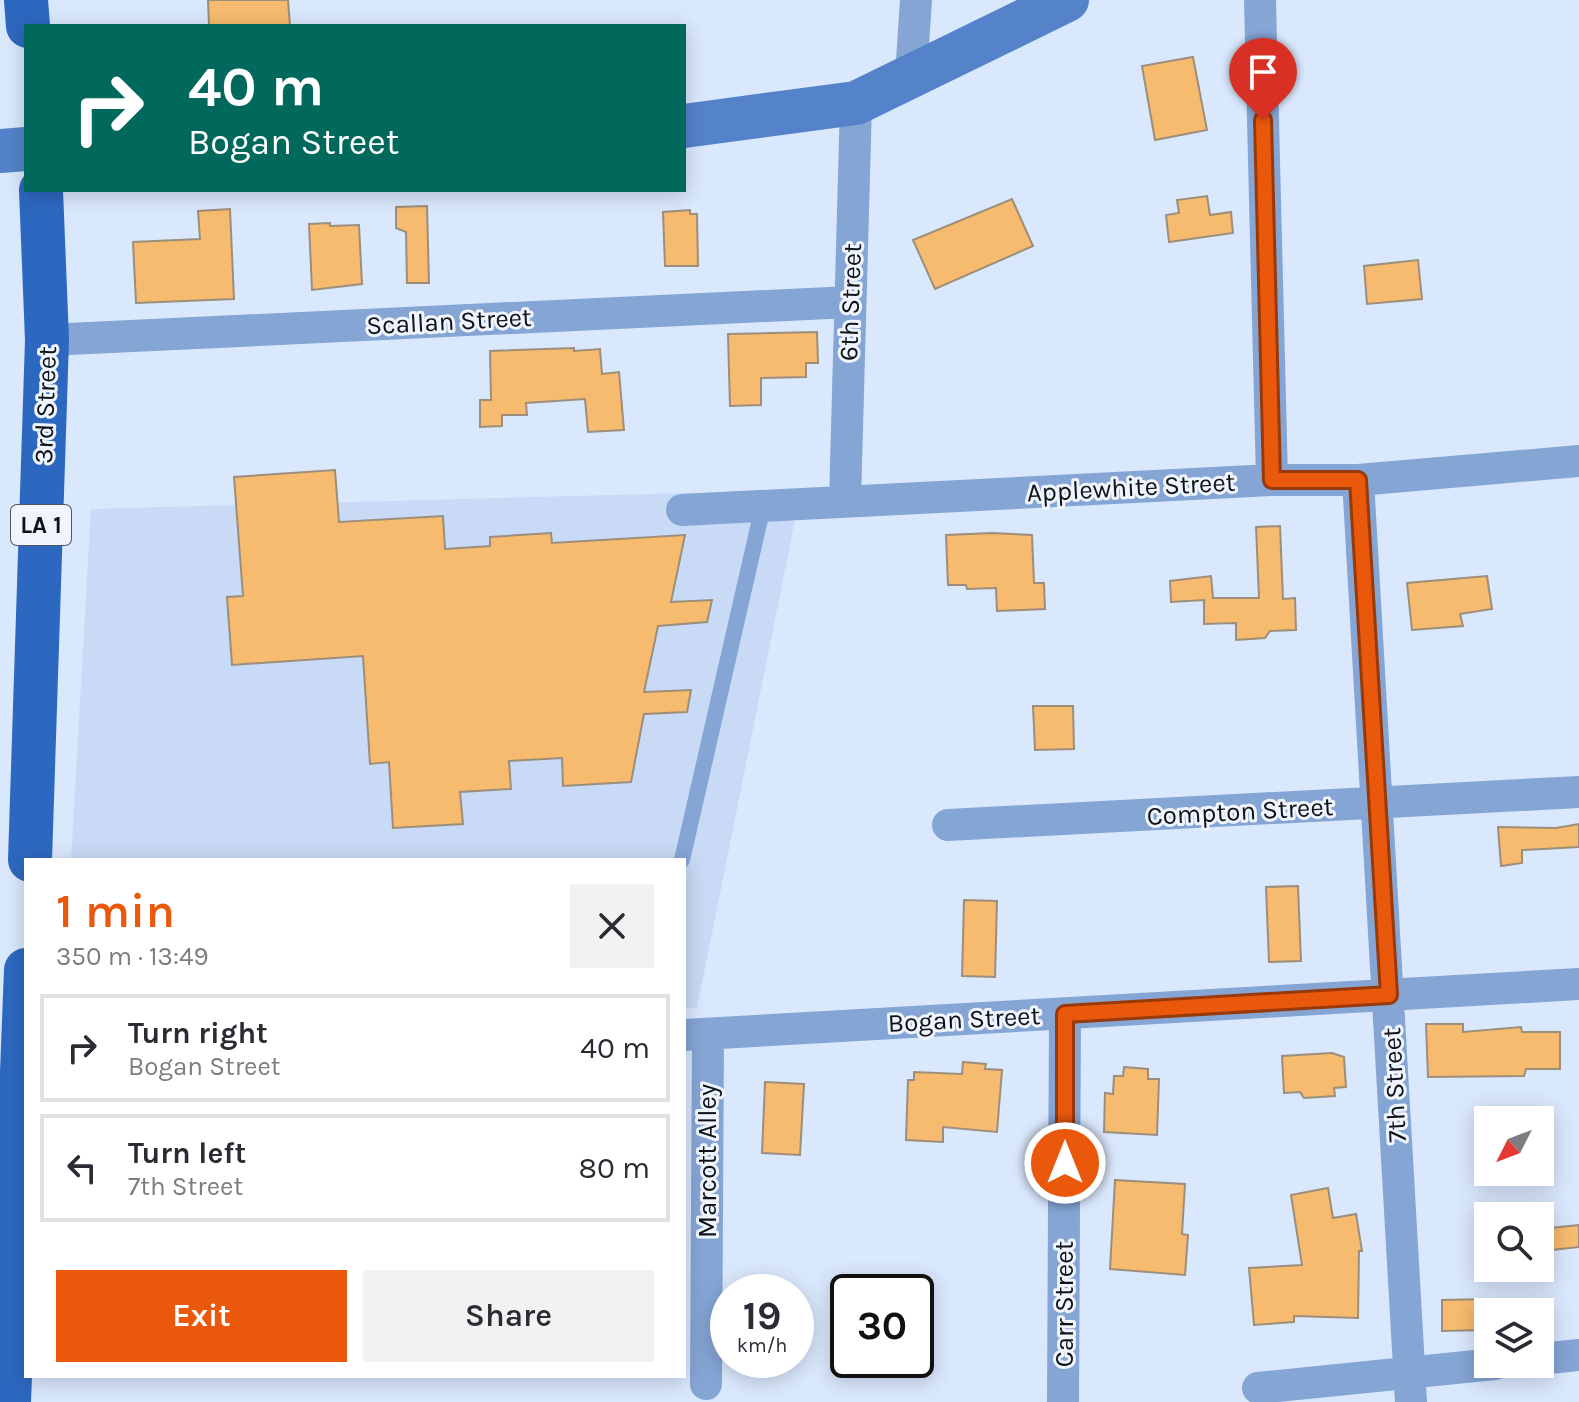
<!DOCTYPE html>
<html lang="en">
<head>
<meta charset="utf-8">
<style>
  :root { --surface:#fff; --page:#f2f2f3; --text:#2b2b33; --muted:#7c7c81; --line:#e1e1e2; --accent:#ea580c }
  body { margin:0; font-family:Karla,sans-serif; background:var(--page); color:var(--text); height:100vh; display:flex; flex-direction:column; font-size:30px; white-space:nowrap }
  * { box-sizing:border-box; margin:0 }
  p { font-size:26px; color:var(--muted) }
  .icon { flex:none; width:44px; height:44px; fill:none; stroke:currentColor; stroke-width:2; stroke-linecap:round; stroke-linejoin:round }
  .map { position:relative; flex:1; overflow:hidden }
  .drawer { position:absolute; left:24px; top:858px; width:662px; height:520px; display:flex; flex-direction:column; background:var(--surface); border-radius:0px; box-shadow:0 4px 20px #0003 }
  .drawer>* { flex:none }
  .hud { position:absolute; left:24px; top:24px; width:662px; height:168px; border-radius:0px; box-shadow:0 4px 20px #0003; background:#00695c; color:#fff; overflow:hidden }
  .needle { width:52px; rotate:228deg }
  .buttons { position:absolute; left:1474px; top:1106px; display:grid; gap:16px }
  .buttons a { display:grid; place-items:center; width:80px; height:80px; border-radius:0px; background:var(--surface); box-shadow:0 4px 20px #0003; font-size:40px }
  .speed { position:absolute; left:710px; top:1274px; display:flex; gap:16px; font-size:40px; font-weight:700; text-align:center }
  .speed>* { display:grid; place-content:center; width:104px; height:104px; border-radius:50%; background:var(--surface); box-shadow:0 4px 20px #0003; line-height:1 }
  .speed small { font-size:20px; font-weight:400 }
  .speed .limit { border:4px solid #111; border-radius:12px; background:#fff; color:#111 }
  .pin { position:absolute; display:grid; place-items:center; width:68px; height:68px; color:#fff; margin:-82px -34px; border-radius:50% 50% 50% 0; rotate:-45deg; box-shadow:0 0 8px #0007 }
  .pin .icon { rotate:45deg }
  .me { position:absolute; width:88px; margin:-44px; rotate:0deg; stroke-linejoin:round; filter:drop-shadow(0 0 6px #0008) }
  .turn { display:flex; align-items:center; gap:28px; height:168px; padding:0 32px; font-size:36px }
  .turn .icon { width:104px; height:104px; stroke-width:2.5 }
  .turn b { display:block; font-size:56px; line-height:68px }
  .round { display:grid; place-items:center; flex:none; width:84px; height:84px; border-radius:0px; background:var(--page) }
  .summary { display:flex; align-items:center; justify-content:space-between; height:136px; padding:0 32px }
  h1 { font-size:48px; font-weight:600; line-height:60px; color:var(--accent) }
  .cta { display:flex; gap:16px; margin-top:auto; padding:16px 32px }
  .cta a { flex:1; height:92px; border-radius:0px; background:var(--accent); color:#fff; font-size:32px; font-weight:600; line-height:92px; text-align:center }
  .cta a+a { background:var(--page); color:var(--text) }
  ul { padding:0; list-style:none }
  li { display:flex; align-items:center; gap:24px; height:108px; margin:0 16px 12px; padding:0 16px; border:4px solid var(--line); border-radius:0px }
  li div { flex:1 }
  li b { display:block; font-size:30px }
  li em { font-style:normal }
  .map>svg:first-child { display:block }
  .built { fill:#c8daf5 }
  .building { fill:#f6bb6e; stroke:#9d8e7b; stroke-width:2 }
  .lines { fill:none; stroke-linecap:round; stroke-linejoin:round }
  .lane { stroke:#85a5d5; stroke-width:16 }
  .street { stroke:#85a5d5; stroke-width:32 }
  .secondary { stroke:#5483ca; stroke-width:44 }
  .primary { stroke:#2d68c0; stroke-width:44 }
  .route-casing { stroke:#983908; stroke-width:20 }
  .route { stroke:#ea580c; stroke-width:14 }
  .labels { text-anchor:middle; stroke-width:6; stroke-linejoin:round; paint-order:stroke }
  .shield { fill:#eff4fd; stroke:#52565e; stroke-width:2 }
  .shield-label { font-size:24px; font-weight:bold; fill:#0e131a }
  .street-label { font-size:26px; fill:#0e131a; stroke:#eff4fd }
</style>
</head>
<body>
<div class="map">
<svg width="1579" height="1402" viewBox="0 0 1579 1402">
  <rect width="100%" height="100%" fill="#dae8fd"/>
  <path class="built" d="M801,490L697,1008H684V860H71L91,509Z"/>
  <path class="building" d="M208,0H288L290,26H209Z
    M1193,57L1207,130L1155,140L1142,66Z
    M1207,196L1210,215L1231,212L1233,233L1169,242L1166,215L1179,213L1177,200Z
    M1012,199L1033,246L935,289L913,240Z
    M427,206L429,283H407L406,232L396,228V207Z
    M230,209L234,299L136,303L133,242L200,239L198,211Z
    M690,210V214H697L698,266H665L663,212Z
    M330,223V226L359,225L362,284L312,290L309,224Z
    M1418,260L1422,299L1367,304L1364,266Z
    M817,332L818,363H806V377L761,378V405L730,406L728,334Z
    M574,348V351L600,349L602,374L619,372L624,430L588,432L585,399L526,403L527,415H502V426L480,427V400H491L490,351Z
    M335,470L339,522L443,516L445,549L490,546V537L551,533L552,543L685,535L671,602L712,600L707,622L658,626L644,692L691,690L687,712L644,714L631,782L563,786L562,758L509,761L511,789L460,792L463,824L393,828L389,762L370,764L363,656L232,665L227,597L243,596L234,477Z
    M1280,526L1283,599L1295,598L1296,630L1270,631L1265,638L1236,640V623L1204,624V600L1171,602L1170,581L1211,576L1213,598H1259L1256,527Z
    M992,533L1032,535L1034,583H1044L1045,609L997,611L996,588L967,589L966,585H948L946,535Z
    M1487,576L1492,609L1460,614L1463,626L1412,630L1407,583Z
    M1033,706H1073L1074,749L1035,750Z
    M1579,824V847L1522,850V863L1501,866L1498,827L1556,828Z
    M1298,886L1301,961L1269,962L1266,887Z
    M964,900L997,901L995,977L962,976Z
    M1426,1024H1463V1032L1521,1027L1522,1032H1560V1069H1526L1524,1076L1428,1077Z
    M1332,1053L1344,1057L1346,1087L1334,1088L1335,1096L1304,1098L1300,1092L1284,1093L1282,1056Z
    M963,1062L986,1064L985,1069L1002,1070L997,1132L943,1127V1142L906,1140L908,1080H914V1072L962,1074Z
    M1124,1067L1148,1069V1079H1159L1157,1135L1104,1132L1105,1093L1113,1094L1114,1076H1123Z
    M765,1082L804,1084L800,1155L762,1153Z
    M1115,1180L1185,1184L1182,1234L1188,1235L1185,1275L1110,1269Z
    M1328,1188L1333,1218L1356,1214L1362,1251H1359L1358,1318L1294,1316V1322L1254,1325L1249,1268L1302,1265L1291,1195Z
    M1579,1225V1247L1543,1251L1541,1229Z
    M1488,1299V1330L1442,1331V1300Z"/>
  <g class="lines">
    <path class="lane" d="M682,860L763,506"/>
    <path class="street" d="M1260,0L1272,480
      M911,76L916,0
      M47,340L850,302
      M1358,480L1411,1402
      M845,501L856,103
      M682,510L1272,480H1358L1579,461
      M948,825L1579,792
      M684,1035L1579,984
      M1540,1359L1579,1355
      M706,1384L708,1034
      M1258,1388L1495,1364
      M1063,1402L1065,1014"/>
    <path class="secondary" d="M684,126L856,103L1067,0
      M0,151L26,149"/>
    <path class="primary" d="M26,0L28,26
      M30,860L47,340L41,190
      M9,1402L26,970"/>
  </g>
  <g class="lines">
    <g class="route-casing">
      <path id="route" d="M1065,1163V1014L1389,995L1358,480H1272L1263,120"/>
    </g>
    <use href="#route" class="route"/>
  </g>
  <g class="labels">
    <rect class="shield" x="11" y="505" width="60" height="40" rx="6"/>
    <g class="shield-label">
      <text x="41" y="533">LA 1</text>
    </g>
    <g class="street-label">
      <text transform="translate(850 302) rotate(-88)" y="9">6th Street</text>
      <text transform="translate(449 321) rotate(-3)" y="9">Scallan Street</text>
      <text transform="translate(45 405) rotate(-88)" y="9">3rd Street</text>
      <text transform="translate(1131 487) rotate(-3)" y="9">Applewhite Street</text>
      <text transform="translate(1240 811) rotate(-3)" y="9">Compton Street</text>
      <text transform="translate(964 1019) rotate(-3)" y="9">Bogan Street</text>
      <text transform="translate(1394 1085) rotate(-93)" y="9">7th Street</text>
      <text transform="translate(707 1161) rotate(-90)" y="9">Marcott Alley</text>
      <text transform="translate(1064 1304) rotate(-90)" y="9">Carr Street</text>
    </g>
  </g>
</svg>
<div class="buttons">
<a><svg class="needle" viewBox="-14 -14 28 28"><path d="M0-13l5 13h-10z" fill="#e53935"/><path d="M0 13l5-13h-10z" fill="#7c7c81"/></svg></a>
<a><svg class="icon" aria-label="search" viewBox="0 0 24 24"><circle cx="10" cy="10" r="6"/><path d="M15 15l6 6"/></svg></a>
<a><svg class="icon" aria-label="layers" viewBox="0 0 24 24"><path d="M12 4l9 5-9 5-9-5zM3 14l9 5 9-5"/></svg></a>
</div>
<div class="speed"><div>19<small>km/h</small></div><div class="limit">30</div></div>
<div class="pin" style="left:1263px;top:120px;background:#d93025"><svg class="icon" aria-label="arrive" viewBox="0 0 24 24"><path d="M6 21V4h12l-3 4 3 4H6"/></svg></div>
<svg class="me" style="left:1065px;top:1163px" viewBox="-20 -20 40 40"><circle r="17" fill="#ea580c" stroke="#fff" stroke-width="3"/><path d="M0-11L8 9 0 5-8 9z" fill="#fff"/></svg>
<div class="hud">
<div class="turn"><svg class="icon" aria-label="right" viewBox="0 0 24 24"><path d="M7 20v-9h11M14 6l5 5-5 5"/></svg><div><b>40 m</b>Bogan Street</div></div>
</div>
<section class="drawer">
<div class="summary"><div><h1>1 min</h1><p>350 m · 13:49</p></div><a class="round"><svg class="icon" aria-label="close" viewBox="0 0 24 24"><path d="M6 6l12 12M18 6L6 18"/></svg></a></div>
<ul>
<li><svg class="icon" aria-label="right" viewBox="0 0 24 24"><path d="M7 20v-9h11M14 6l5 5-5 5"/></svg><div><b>Turn right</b><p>Bogan Street</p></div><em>40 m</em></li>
<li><svg class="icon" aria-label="left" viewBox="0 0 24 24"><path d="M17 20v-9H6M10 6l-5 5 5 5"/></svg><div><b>Turn left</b><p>7th Street</p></div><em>80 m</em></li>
</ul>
<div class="cta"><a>Exit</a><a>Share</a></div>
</section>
</div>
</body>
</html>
